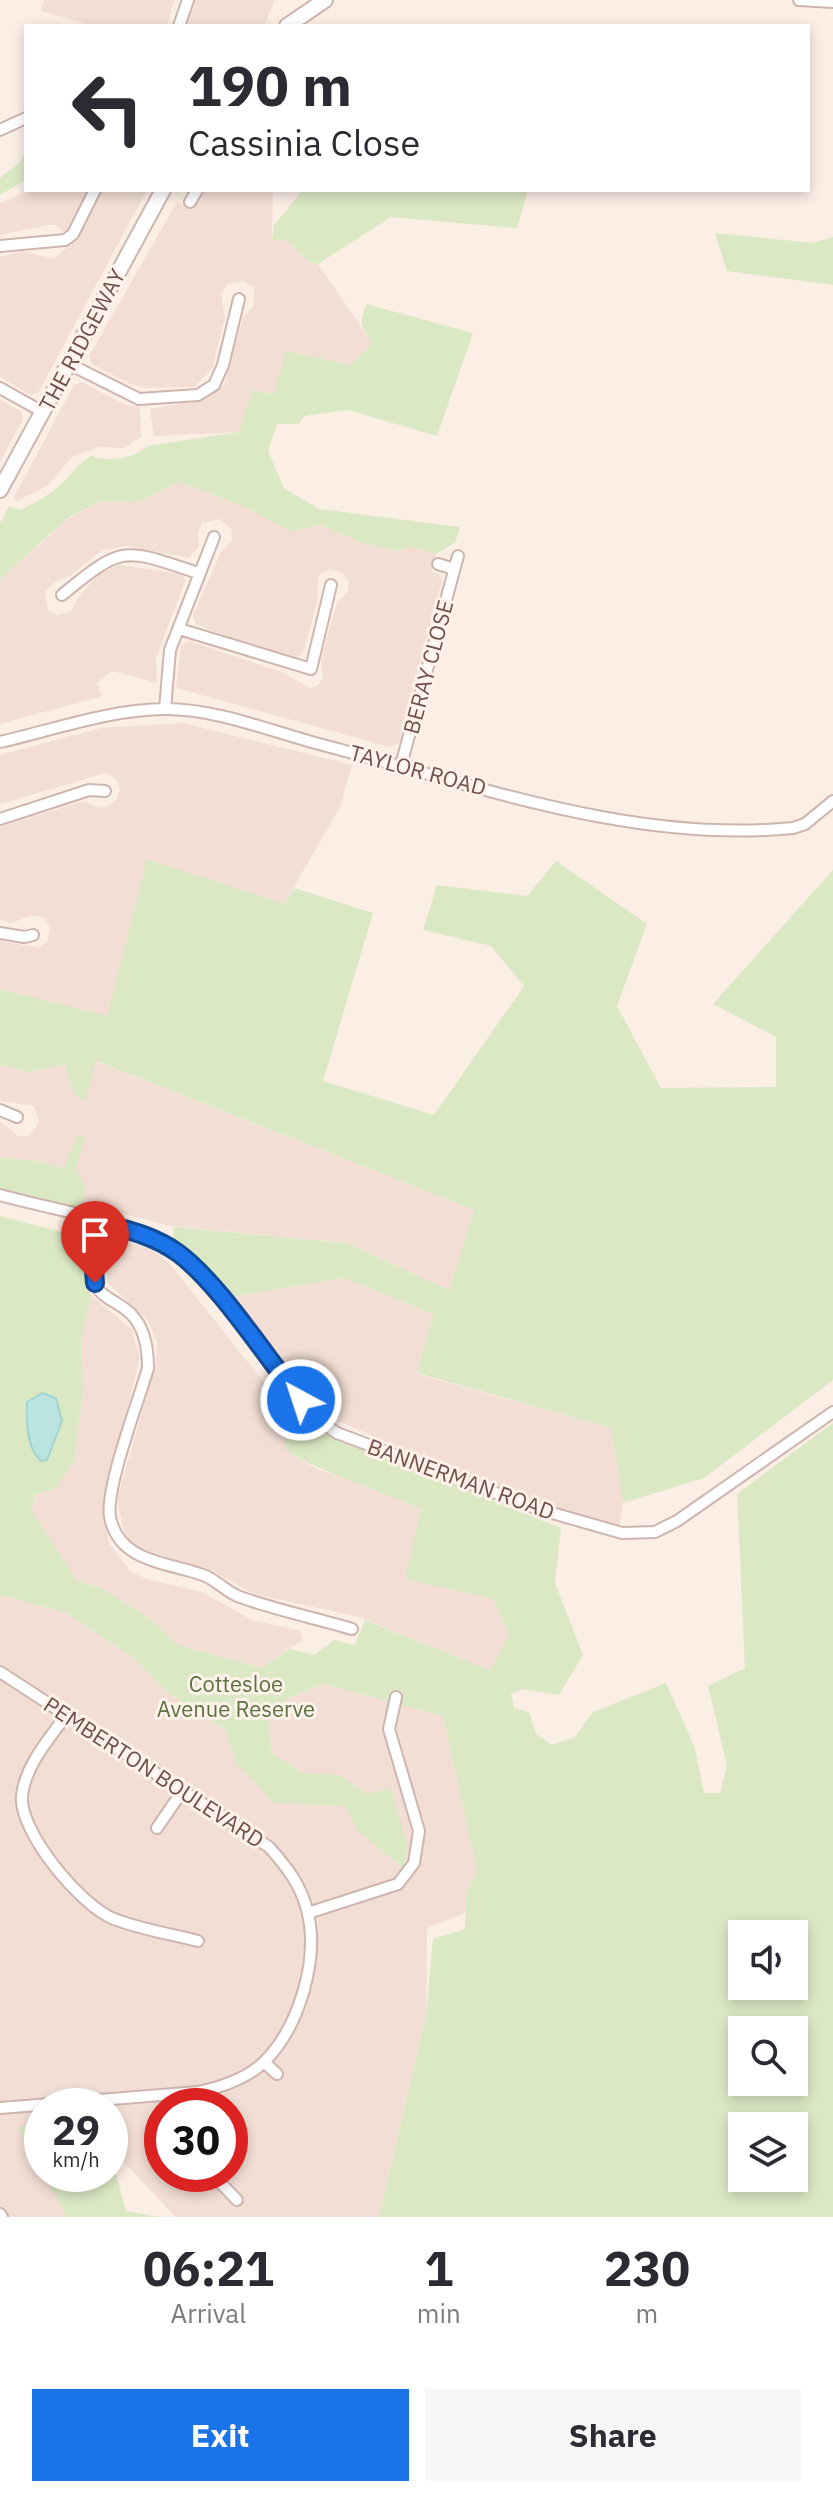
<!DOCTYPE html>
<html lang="en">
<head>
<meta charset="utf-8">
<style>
  :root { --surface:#fff; --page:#f7f7f7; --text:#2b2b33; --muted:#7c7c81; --accent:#1a73e8 }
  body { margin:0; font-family:"IBM Plex Sans",sans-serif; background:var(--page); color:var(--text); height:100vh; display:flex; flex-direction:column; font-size:30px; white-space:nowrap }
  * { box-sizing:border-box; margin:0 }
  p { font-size:26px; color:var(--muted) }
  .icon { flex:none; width:44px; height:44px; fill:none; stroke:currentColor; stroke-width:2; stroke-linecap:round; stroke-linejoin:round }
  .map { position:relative; height:2217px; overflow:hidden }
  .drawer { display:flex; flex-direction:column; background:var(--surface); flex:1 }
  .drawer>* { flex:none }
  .banner { position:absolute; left:24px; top:24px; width:786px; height:168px; border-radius:0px; box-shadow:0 4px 12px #0003; background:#fff; color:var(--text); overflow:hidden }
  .buttons { position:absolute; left:728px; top:1920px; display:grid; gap:16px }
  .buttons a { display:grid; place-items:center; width:80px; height:80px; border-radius:0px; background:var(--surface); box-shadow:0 4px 12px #0003; font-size:40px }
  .speed { position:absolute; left:24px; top:2088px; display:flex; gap:16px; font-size:40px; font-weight:700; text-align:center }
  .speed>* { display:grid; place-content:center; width:104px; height:104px; border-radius:50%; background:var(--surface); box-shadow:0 4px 12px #0003; line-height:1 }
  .speed small { font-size:20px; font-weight:400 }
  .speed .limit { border:12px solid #d22; background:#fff; color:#111 }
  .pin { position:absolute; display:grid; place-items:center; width:68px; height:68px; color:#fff; margin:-82px -34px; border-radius:50% 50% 50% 0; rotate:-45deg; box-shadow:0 0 8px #0007 }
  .pin .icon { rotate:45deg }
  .me { position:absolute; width:88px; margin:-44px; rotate:320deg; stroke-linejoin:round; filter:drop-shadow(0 0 6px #0008) }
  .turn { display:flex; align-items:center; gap:28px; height:168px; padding:0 32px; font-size:36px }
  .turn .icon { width:104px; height:104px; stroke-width:2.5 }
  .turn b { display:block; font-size:56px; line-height:68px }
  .eta { display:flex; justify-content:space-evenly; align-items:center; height:136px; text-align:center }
  .eta b { font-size:48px; font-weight:700; line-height:56px }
  .action { display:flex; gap:16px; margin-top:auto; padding:16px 32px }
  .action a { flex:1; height:92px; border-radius:0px; background:var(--accent); color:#fff; font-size:32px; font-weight:700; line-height:92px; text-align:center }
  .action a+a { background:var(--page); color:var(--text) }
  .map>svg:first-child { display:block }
  .residential { fill:#f2ded4; fill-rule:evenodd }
  .green { fill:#dbe8c4; fill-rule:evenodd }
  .water { fill:#bbe3e0; stroke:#a2d5d1; stroke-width:2 }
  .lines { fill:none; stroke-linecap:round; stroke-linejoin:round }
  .minor-casing { stroke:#ceb6af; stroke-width:14 }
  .tertiary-casing { stroke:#ceb6af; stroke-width:18 }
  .minor { stroke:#fff; stroke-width:10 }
  .tertiary { stroke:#fff; stroke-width:14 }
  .route-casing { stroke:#114b97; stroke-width:20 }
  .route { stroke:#1a73e8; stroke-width:14 }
  .labels { text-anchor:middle; stroke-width:6; stroke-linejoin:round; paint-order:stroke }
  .street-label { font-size:22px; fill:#72514c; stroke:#fef2eb }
  .park-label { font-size:22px; fill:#5b7241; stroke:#fef2eb }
</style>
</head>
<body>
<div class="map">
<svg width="833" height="2217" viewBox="0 0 833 2217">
  <rect width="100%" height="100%" fill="#fbeee5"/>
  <path class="residential" d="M44,0H174L167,26H95L41,11Z
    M194,0H275L264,26H187Z
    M30,190H88L65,233L56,225H48L0,235V203Z
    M102,190H147L38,393L31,395L0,377V257L24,251L52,259L60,254L77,238Z
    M201,190H273L272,240L288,241L310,263L318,264L373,344L351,366L274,394L252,390L240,432L154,436L150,409L205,400L224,385L243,317L253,307L254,288L244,281L227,284L221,295L225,318L212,368L195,387L146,388L128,383L92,364L89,356L177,202L192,208Z
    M82,382L123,404L140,407L141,437L124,448L99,447L72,457L48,485L17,501L13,499L74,385Z
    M0,399L21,412L23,419L0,462Z
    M179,482L243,506L291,531L320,525L364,543L396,551L412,547L436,554L431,572L438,573L442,580L399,743L390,747L176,688L181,645L189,641L284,673L309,688L317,686L323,678L321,659L337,603L347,593L349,581L342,573L330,569L318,576L317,603L303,653L297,657L243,643L196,624L193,615L221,552L232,540L231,529L220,519L202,523L198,534L199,546L189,558L126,546L101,551L70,576L58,580L45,591L48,611L58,615L71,611L81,594L99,574L119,565L183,574L185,581L156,658L157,683L112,671L97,683L102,696L0,724V579L69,518L102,501L139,502Z
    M183,723L352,765L340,807L284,904L147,859L107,1017L0,989V941L40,948L48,940L50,927L43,917L30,916L11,923L0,920V827L84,801L98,808L108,806L116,800L120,790L116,779L106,773L0,804V755L101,728Z
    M95,1061L474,1210L449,1290L347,1243L170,1226L61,1197L67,1169L32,1160L0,1158V1121L18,1136H29L39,1123L34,1106L0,1101V1065L29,1072L65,1065L73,1093L85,1101Z
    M118,1240L148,1248L169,1263L281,1404L287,1452L319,1470L357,1480L421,1509L493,1599L509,1635L490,1670L359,1617L254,1594L216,1573L139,1548L125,1536L117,1499L156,1364L157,1342L148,1320L108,1283L106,1268L112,1245Z
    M344,1278L433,1314L417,1374L611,1428L623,1503L619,1529L481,1484L323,1414L231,1297Z
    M91,1295L132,1330L140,1358L103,1505L109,1543L130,1571L146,1579L202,1592L252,1620L300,1631L302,1640L261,1668L178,1645L149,1618L101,1588L77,1581L31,1511L36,1494L55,1489L74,1462L83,1391L81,1342Z
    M0,1595L66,1613L135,1659L167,1692L225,1730L236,1763L274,1803L345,1806L358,1831L402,1867L408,1849L368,1795L339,1776L303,1773L272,1753L268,1715L289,1698L323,1684L443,1716L477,1871L466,1893L465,1913L427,1928L426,2014L379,2217H176L110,2148V2106H42V2123L17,2127L67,2217H0ZM162,2106H230V2174H162Z"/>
  <path class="green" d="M26,151V180L0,195V178L21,161Z
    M303,190H528L517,228L391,217L318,264L310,263L288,241L272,240L274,225Z
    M715,233L813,243L833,237V285L727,271Z
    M366,304L473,333L437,436L348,410L304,416L299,424H277L268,451L284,488L319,509L460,527L455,543L436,554L412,547L396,551L363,543L320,525L291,531L243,506L179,482L139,502L102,501L69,517L0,579V523L9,506L19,510C33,504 46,497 58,487C71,476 76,464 92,456C109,463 134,458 148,446L239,432L252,390L274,394L286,351L351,365L372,344L361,324Z
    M147,859L284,904L294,888L373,913L323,1081L434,1115L524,986L491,946L423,930L437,885L527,896L556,861L647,924L617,1006L661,1088L776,1087V1037L713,1004L833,870V1380L704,1478L623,1503L611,1428L417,1373L433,1314L344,1278L231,1297L172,1240L174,1227L347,1243L449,1290L474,1210L96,1061L85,1101L73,1093L65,1065L29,1072L0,1065V989L107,1016Z
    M78,1135L85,1138L76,1168L86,1189L80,1209L0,1188V1158L32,1160L64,1168Z
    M0,1216L89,1239L81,1267L91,1295L81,1342L83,1391L74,1462L55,1489L36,1494L31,1510L77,1581L101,1588L149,1618L178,1645L261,1668L290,1649L314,1655L334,1640L355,1645L365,1620L490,1670L509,1635L493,1599L405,1579L421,1509C376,1489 329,1475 287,1452L281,1404L334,1436L561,1528L555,1583L583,1655L559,1695L522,1689L511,1694L514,1708L529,1712L536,1734L552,1745L575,1737L593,1712L666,1683L695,1748L704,1793H720L727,1765L708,1686L745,1668L737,1494L833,1423V2217H379L426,2015L433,1939L465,1929L466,1893L477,1871L443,1716L323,1684L289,1698L268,1715L272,1753L303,1773L339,1775L368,1794L391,1788L408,1849L403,1868L358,1831L345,1806L274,1803L236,1763L225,1730L167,1692L135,1659L66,1613L0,1595ZM742,1934H794V1986H742ZM742,2030H794V2082H742ZM742,2126H794V2178H742Z
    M42,2123V2172L17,2127Z
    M110,2152L126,2211L159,2217H67L43,2174H110Z"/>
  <path class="water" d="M42,1393L56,1398L62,1421L47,1460L41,1461C26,1448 26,1420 27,1402Z"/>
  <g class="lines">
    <g class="minor-casing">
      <path id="minor" d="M799,0L833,2
        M179,26L188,0
        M0,130L26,118
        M190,202L197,190
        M0,246L65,240L73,234L95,190
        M69,364L139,399L198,395L214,385L223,365L239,299
        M0,388L43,412
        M438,564L454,569
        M62,595C124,544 123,548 198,573
        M179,629L311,669L331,585
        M165,709L170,650L214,537
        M0,742C53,730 111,709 166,709C217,709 270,731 319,744C473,784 632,844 793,828L805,824L833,801
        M401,765L458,556
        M0,819L89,790L105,791
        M0,933L24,937L33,935
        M0,1110L17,1117
        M0,1195C47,1208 98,1216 143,1233C202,1256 276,1369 318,1420L337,1433L538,1509L622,1533L655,1532L677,1521L833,1412
        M104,1224C98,1242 90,1260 94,1280C98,1298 120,1302 131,1314C145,1328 148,1349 148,1368C139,1400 105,1488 110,1517C119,1563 168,1562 203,1575C217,1580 226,1592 240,1597C276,1610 315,1618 352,1629
        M0,1672L269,1847C286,1866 301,1885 307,1910C320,1958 299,2027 265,2061C247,2079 222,2087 198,2092L0,2108
        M67,1714C50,1738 26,1764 22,1795C18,1831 81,1906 114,1919C140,1929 170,1934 198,1941
        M157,1828L183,1790
        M308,1913L398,1884L414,1863L419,1831L389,1729L396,1697
        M264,2062L277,2074
        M198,2092L199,2106
        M212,2174L237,2200
        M0,2214L2,2217"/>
    </g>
    <g class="tertiary-casing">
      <path id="tertiary" d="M287,26L325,0
        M0,490L163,190"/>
    </g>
    <use href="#minor" class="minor"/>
    <use href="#tertiary" class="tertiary"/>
  </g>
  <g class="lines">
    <g class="route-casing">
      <path id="route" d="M95,1283L93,1258L104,1224C130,1230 156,1237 178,1253C219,1283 267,1359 301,1400"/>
    </g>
    <use href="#route" class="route"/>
  </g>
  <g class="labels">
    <g class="street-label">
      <text transform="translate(82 340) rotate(-62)" y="8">THE RIDGEWAY</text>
      <text transform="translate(428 667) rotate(-75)" y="8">BERAY CLOSE</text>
      <text transform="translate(418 770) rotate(15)" y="8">TAYLOR ROAD</text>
      <text transform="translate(461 1479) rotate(20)" y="8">BANNERMAN ROAD</text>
      <text transform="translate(154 1772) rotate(33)" y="8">PEMBERTON BOULEVARD</text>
    </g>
    <g class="park-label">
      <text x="236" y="1692">Cottesloe<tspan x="236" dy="25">Avenue Reserve</tspan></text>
    </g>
  </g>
</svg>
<div class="buttons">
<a><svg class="icon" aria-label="sound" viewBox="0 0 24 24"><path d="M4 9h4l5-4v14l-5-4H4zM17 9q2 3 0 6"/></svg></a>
<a><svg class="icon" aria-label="search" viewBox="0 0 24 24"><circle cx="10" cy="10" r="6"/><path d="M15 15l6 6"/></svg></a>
<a><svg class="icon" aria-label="layers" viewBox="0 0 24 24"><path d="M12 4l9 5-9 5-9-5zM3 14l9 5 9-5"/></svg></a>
</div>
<div class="speed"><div>29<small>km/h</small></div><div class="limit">30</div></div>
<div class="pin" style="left:95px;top:1283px;background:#d93025"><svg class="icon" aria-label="arrive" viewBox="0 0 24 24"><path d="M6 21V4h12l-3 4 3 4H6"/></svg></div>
<svg class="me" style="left:301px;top:1400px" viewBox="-20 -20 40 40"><circle r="17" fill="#1a73e8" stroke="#fff" stroke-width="3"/><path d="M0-11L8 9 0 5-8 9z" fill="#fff"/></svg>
<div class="banner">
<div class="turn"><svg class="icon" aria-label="left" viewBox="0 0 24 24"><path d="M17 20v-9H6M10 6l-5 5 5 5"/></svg><div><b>190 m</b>Cassinia Close</div></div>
</div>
</div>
<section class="drawer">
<div class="eta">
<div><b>06:21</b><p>Arrival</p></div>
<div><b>1</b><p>min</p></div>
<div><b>230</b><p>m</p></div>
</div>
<div class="action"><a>Exit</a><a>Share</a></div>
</section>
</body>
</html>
